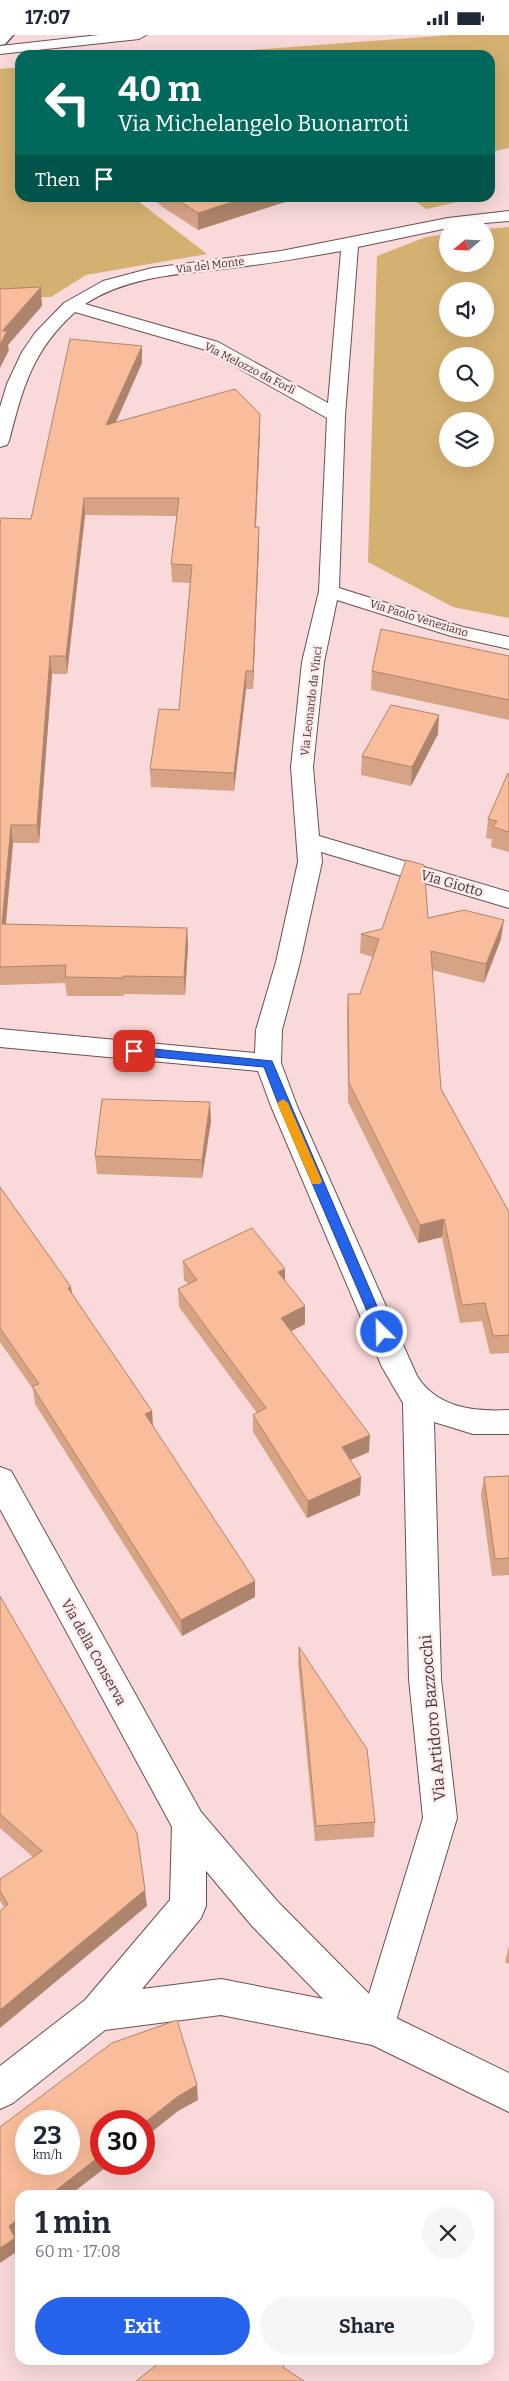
<!DOCTYPE html>
<html lang="en">
<head>
<meta charset="utf-8">
<style>
  :root { --surface:#fff; --page:#f6f6f7; --text:#1f2937; --muted:#747a83; --accent:#2563eb }
  body { margin:0; font-family:Bitter,serif; background:var(--page); color:var(--text); height:100vh; display:flex; flex-direction:column; font-size:19px; white-space:nowrap }
  * { box-sizing:border-box; margin:0 }
  p { font-size:16px; color:var(--muted) }
  .icon { flex:none; width:28px; height:28px; fill:none; stroke:currentColor; stroke-width:2; stroke-linecap:round; stroke-linejoin:round }
  .map { position:relative; flex:1; overflow:hidden }
  .sheet { position:absolute; left:15px; top:2155px; width:479px; height:175px; display:flex; flex-direction:column; background:var(--surface); border-radius:15px; box-shadow:0 5px 20px #0002 }
  .sheet>* { flex:none }
  .banner { position:absolute; left:15px; top:15px; width:480px; height:152px; border-radius:15px; box-shadow:0 5px 20px #0002; background:#00695c; color:#fff; overflow:hidden }
  .needle { width:32px; rotate:251deg }
  .tools { position:absolute; left:439px; top:182px; display:grid; gap:10px }
  .tools a { display:grid; place-items:center; width:55px; height:55px; border-radius:50%; background:var(--surface); box-shadow:0 5px 20px #0002; font-size:25px }
  .speed { position:absolute; left:15px; top:2075px; display:flex; gap:10px; font-size:25px; font-weight:700; text-align:center }
  .speed>* { display:grid; place-content:center; width:65px; height:65px; border-radius:50%; background:var(--surface); box-shadow:0 5px 20px #0002; line-height:1 }
  .speed small { font-size:12px; font-weight:400 }
  .speed .limit { border:8px solid #d22; background:#fff; color:#111 }
  .pin { position:absolute; display:grid; place-items:center; width:42px; height:42px; color:#fff; margin:-21px; border-radius:10px; box-shadow:0 2px 8px #0006 }
  .me { position:absolute; width:55px; margin:-28px; rotate:337deg; stroke-linejoin:round; filter:drop-shadow(0 0 4px #0008) }
  .turn { display:flex; align-items:center; gap:18px; height:105px; padding:0 20px; font-size:22px }
  .turn .icon { width:65px; height:65px; stroke-width:2.5 }
  .turn b { display:block; font-size:35px; line-height:42px }
  .then { display:flex; align-items:center; height:48px; padding:0 20px; background:#0003; gap:10px; font-size:19px }
  .round { display:grid; place-items:center; flex:none; width:52px; height:52px; border-radius:26px; background:var(--page) }
  .summary { display:flex; align-items:center; justify-content:space-between; height:85px; padding:0 20px }
  h1 { font-size:30px; font-weight:700; line-height:38px }
  .primary-button { display:flex; gap:10px; margin-top:auto; padding:10px 20px }
  .primary-button a { flex:1; height:58px; border-radius:30px; background:var(--accent); color:#fff; font-size:20px; font-weight:700; line-height:58px; text-align:center }
  .primary-button a+a { background:var(--page); color:var(--text) }
  .status { display:flex; justify-content:space-between; align-items:center; height:35px; padding:0 25px; background:var(--surface); direction:ltr }
  .status svg { height:14px; fill:currentColor }
  .map>svg:first-child { display:block }
  .green { fill:#d5b171; fill-rule:evenodd }
  .lines { fill:none; stroke-linecap:round; stroke-linejoin:round }
  .lane-casing { stroke:#6c5151; stroke-width:3 }
  .street-casing { stroke:#6c5151; stroke-width:2 }
  .secondary-casing { stroke:#6c5151; stroke-width:2 }
  .lane { fill:#fff; fill-rule:evenodd }
  .street { fill:#fff; fill-rule:evenodd }
  .secondary { fill:#fff; fill-rule:evenodd }
  .wall { fill:#d7a385 }
  .shaded-wall { fill:#af846c }
  .building { fill:#fabd9b; stroke:#af846c; fill-rule:evenodd }
  .route { fill:#2563eb; stroke:#184099 }
  .slow { fill:#f59e0b }
  .labels { text-anchor:middle; stroke-width:4.5; stroke-linejoin:round; paint-order:stroke }
  .far-street-label { font-size:11px; fill:#453838; stroke:#feeaea }
  .street-label { font-size:14px; fill:#453838; stroke:#feeaea }
  .near-street-label { font-size:16px; fill:#453838; stroke:#feeaea }
</style>
</head>
<body>
<div class="status"><b>17:07</b><svg viewBox="0 0 49 12"><path d="M0 12V9h3v3zM5 12V6h3v6zM10 12V3h3v9zM15 12V0h3v12zM26 1h20v11H26zM47 4h2v5h-2z"/></svg></div>
<div class="map">
<svg width="509" height="2346" viewBox="0 0 509 2346">
  <rect width="100%" height="100%" fill="#f9d9d9"/>
  <path class="green" d="M452,0H509V113L490,117V20H185Z
    M20,32V162L134,163L207,219L86,240L51,262L0,263V34Z
    M411,163H454L458,167L426,174Z
    M509,192V583L453,572L368,527L377,221L426,202L447,199L448,229H485V194ZM448,256H485V294H448ZM448,321H485V359H448ZM448,386H485V424H448Z"/>
  <g class="lines">
    <g class="lane-casing">
      <path id="lane" d="M0,0H13L5,9L0,10Z"/>
    </g>
    <g class="street-casing">
      <path id="street" d="M99,0H146L139,4L0,19V11Z
        M509,176V186L448,191V193L358,212L345,381L339,553L463,592L509,602V614L451,601L337,565L324,627L313,732L319,801L509,857V873L321,817L322,827L300,927L282,995L281,1028L297,1071L417,1341C437,1373 475,1377 509,1375V1399H473L434,1387L441,1644L457,1783L390,2006L377,2011L221,1980L105,1995L13,2068L0,2074V2031L85,1965L170,1865L172,1789L177,1777L189,1772L201,1777L206,1789V1871L201,1883L142,1954L221,1944L365,1972L423,1783L409,1644L403,1368L382,1332L271,1071L258,1036L0,1012V994L255,1018L256,995L276,927L298,827L291,732L302,627L319,556L327,383L206,315L75,277C32,316 23,352 9,406L7,410L0,412V372L7,349L22,317L35,298L64,268L103,246L152,233L281,216L448,183ZM341,216L328,368L218,307L85,269C131,239 187,239 239,232C273,228 307,222 341,216Z"/>
    </g>
    <g class="secondary-casing">
      <path id="secondary" d="M0,1432L11,1436L201,1777L278,1867L390,1980L509,2038V2077L364,2006L252,1891L177,1801L0,1474Z"/>
    </g>
    <use href="#lane" class="lane"/>
    <use href="#street" class="street"/>
    <use href="#secondary" class="secondary"/>
  </g>
  <path class="wall" d="M151,162H300L198,195L164,173Z
    M142,311V328L116,387L260,396L256,492L259,510L253,654H246L234,756L151,752L150,734L179,675L190,548L172,547L171,529L177,481L85,480L67,639H52L39,808H13L6,889L187,893L188,911L185,960L124,959V961H67L65,948L0,950V489L31,484Z
    M509,621V685L371,655L372,636Z
    M438,699L411,751L361,740L362,721Z
    M509,739V817L491,812L492,804L486,803L488,784Z
    M428,883L501,904L484,948L432,935L441,1054L509,1177V1318L490,1319L482,1286L460,1288L442,1202L418,1208L348,1067L347,978L348,959H360L373,922L360,918L361,899Z
    M211,1086L202,1143L97,1139L95,1121Z
    M0,1152L71,1252L72,1259L152,1376L153,1392L255,1546V1562L182,1601L35,1369L33,1354L0,1307Z
    M183,1226L285,1246L305,1289L291,1296L369,1417L350,1425L361,1442L360,1460L307,1483L253,1397V1380L257,1378L179,1272L178,1254L188,1249L184,1245Z
    M509,1441V1540L492,1541L481,1460L484,1442Z
    M0,1561L147,1871L4,1872L0,1866V1844L33,1822L0,1793Z
    M299,1612L375,1787L374,1802L315,1806L298,1628Z
    M509,1910V1929L505,1927Z"/>
  <path class="shaded-wall" d="M248,162H300L198,195V178Z
    M41,252L42,271L8,310L9,315L0,333V310L2,296Z
    M142,311V328L107,407L106,390Z
    M260,379V396L255,509V492Z
    M84,463L85,480L67,639L66,621Z
    M259,492V510L253,654V636Z
    M50,621L52,639L39,808L37,790Z
    M246,636V654L234,756V738Z
    M439,680L438,699L411,751L412,732Z
    M11,790L13,808L4,907L2,889Z
    M504,885L501,904L484,948L486,929Z
    M187,893L188,911L185,960L184,942Z
    M210,1067L211,1086L202,1143V1125Z
    M444,1184L442,1202L418,1208L420,1190Z
    M285,1234V1252L278,1237Z
    M71,1252L73,1270L68,1253Z
    M305,1271V1289L281,1301V1283Z
    M152,1376L153,1394L145,1379Z
    M370,1400L369,1417L341,1429L342,1412Z
    M361,1442L360,1460L307,1483L308,1466Z
    M255,1546V1562L182,1601L181,1585Z
    M145,1855L147,1871L0,1993V1975Z
    M197,2050L198,2065L178,2076L144,2103V2088L177,2062Z
    M101,2120V2129H110L70,2160H50Z
    M20,2183V2198L13,2204L9,2191Z
    M15,2203L19,2215L0,2228V2213Z"/>
  <path class="building" d="M173,162H248L198,178Z
    M41,252L2,296H7L0,310V254Z
    M70,304L142,311L106,390L235,354L260,379L255,492H259L253,636H246L234,738L150,734L159,674L179,675L192,530L171,529L179,463H84L66,621H50L37,790H11L2,889L187,893L184,942L123,941V943L65,942L66,930L0,932V489L1,483L31,484Z
    M381,594L509,621V665L372,636Z
    M391,670L439,680L412,732L362,721Z
    M508,738L509,739V797L493,792L497,786L488,784Z
    M406,825L424,830L428,883L464,875L504,885L486,929L431,916L441,1054L509,1177V1300L493,1301L485,1268L462,1270L444,1184L420,1190L349,1048L348,959H360L379,904L361,899L382,894Z
    M102,1064L210,1067L202,1125L95,1121Z
    M0,1152L71,1252L68,1253L152,1376L145,1379L255,1546L181,1585L32,1351L39,1349L0,1293Z
    M252,1193L285,1234L278,1237L305,1271L281,1283L370,1400L342,1412L361,1442L308,1466L253,1380L266,1373L178,1254L197,1245L183,1226Z
    M509,1441V1523L495,1524L484,1442Z
    M0,1561L137,1798L145,1855L0,1975V1876L8,1869L0,1856V1844L42,1816L0,1779Z
    M299,1612L367,1714L375,1787L316,1791Z
    M177,1985L197,2050L177,2062L144,2088V2086H101V2120L50,2160H20V2183L9,2191L15,2203L0,2213V2092L112,2008ZM26,2086H69V2129H26Z
    M163,2325H281L284,2333L304,2346H136Z"/>
  <path class="route" d="M134,1012L272,1026L388,1297L386,1301L382,1302L376,1297L279,1071L264,1032L134,1020L129,1016Z"/>
  <path class="slow" d="M283,1064L288,1068L322,1146L320,1149H312L311,1146L277,1068Z"/>
  <g class="labels">
    <g class="far-street-label">
      <text transform="translate(210 230) rotate(-7)" y="4">Via del Monte</text>
      <text transform="translate(250 333) rotate(27)" y="4">Via Melozzo da Forlì</text>
      <text transform="translate(419 583) rotate(17)" y="4">Via Paolo Veneziano</text>
      <text transform="translate(311 666) rotate(-83)" y="4">Via Leonardo da Vinci</text>
    </g>
    <g class="street-label">
      <text transform="translate(452 848) rotate(16)" y="5">Via Giotto</text>
      <text transform="translate(94 1617) rotate(61)" y="5">Via della Conserva</text>
    </g>
    <g class="near-street-label">
      <text transform="translate(432 1683) rotate(-95)" y="6">Via Artidoro Bazzocchi</text>
    </g>
  </g>
</svg>
<div class="tools">
<a><svg class="needle" viewBox="-14 -14 28 28"><path d="M0-13l5 13h-10z" fill="#e53935"/><path d="M0 13l5-13h-10z" fill="#747a83"/></svg></a>
<a><svg class="icon" aria-label="sound" viewBox="0 0 24 24"><path d="M4 9h4l5-4v14l-5-4H4zM17 9q2 3 0 6"/></svg></a>
<a><svg class="icon" aria-label="search" viewBox="0 0 24 24"><circle cx="10" cy="10" r="6"/><path d="M15 15l6 6"/></svg></a>
<a><svg class="icon" aria-label="layers" viewBox="0 0 24 24"><path d="M12 4l9 5-9 5-9-5zM3 14l9 5 9-5"/></svg></a>
</div>
<div class="speed"><div>23<small>km/h</small></div><div class="limit">30</div></div>
<div class="pin" style="left:134px;top:1016px;background:#d93025"><svg class="icon" aria-label="arrive" viewBox="0 0 24 24"><path d="M6 21V4h12l-3 4 3 4H6"/></svg></div>
<svg class="me" style="left:382px;top:1297px" viewBox="-20 -20 40 40"><circle r="17" fill="#2563eb" stroke="#fff" stroke-width="3"/><path d="M0-11L8 9 0 5-8 9z" fill="#fff"/></svg>
<div class="banner">
<div class="turn"><svg class="icon" aria-label="left" viewBox="0 0 24 24"><path d="M17 20v-9H6M10 6l-5 5 5 5"/></svg><div><b>40 m</b>Via Michelangelo Buonarroti</div></div>
<div class="then">Then<svg class="icon" aria-label="arrive" viewBox="0 0 24 24"><path d="M6 21V4h12l-3 4 3 4H6"/></svg></div>
</div>
<section class="sheet">
<div class="summary"><div><h1>1 min</h1><p>60 m · 17:08</p></div><a class="round"><svg class="icon" aria-label="close" viewBox="0 0 24 24"><path d="M6 6l12 12M18 6L6 18"/></svg></a></div>
<div class="primary-button"><a>Exit</a><a>Share</a></div>
</section>
</div>
</body>
</html>
